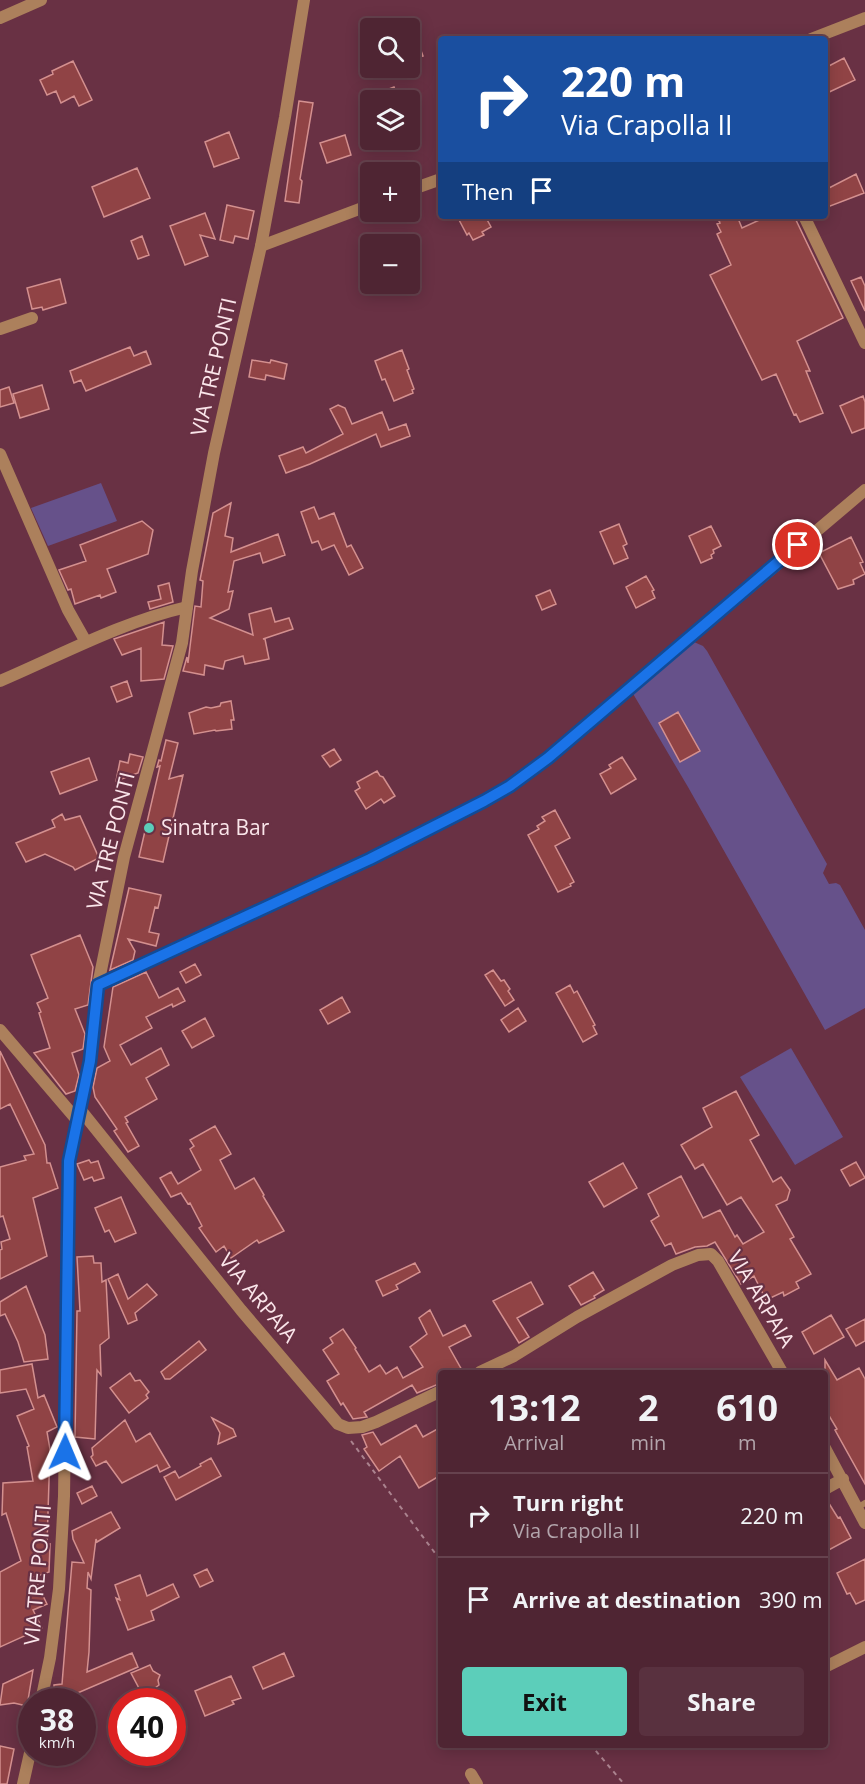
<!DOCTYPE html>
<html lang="en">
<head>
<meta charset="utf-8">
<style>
  :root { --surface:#4f2533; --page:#59313f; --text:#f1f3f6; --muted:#b3a5ac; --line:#66424e; --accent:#5cceba }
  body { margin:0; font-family:"Open Sans",sans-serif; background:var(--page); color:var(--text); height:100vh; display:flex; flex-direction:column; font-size:22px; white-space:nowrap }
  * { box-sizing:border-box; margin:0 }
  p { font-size:20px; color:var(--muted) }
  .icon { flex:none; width:33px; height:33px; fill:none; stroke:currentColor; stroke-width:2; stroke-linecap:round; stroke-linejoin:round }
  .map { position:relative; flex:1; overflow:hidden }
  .details { position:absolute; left:438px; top:1370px; width:390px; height:378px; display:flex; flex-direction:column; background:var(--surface); border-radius:6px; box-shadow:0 3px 15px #0003,0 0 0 2px var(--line) }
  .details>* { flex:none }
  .top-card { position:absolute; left:438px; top:36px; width:390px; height:183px; border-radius:6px; box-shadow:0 3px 15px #0003,0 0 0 2px var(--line); background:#1a4fa0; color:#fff; overflow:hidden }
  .controls { position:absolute; left:360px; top:18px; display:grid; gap:12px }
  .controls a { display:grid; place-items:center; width:60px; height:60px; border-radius:6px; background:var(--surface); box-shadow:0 3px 15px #0003,0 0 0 2px var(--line); font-size:30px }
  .speed { position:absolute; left:18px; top:1688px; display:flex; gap:12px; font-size:30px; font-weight:700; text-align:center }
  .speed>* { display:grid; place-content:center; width:78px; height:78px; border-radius:50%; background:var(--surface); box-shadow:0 3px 15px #0003,0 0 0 2px var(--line); line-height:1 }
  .speed small { font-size:15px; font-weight:400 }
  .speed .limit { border:9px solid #d22; background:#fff; color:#111 }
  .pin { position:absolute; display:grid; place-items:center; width:51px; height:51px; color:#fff; margin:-26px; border:3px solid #fff; border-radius:50%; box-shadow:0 2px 6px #0007 }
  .me { position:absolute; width:66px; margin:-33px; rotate:1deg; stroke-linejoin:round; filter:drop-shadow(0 0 4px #0008) }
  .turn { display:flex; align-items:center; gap:21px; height:126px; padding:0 24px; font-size:27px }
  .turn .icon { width:78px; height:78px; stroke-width:2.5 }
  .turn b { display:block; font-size:42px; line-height:51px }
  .then { display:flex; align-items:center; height:57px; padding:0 24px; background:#0003; gap:12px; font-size:22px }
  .eta { display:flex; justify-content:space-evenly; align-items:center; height:102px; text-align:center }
  .eta b { font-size:36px; font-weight:700; line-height:42px }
  .cta { display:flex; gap:12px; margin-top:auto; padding:12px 24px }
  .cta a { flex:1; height:69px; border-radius:6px; background:var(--accent); color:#111; font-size:24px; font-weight:700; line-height:69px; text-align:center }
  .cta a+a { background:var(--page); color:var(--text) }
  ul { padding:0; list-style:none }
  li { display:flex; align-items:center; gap:18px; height:84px; padding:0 24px; border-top:2px solid var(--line) }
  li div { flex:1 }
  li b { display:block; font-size:22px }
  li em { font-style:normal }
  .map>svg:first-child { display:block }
  .green { fill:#66518a }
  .building { fill:#904345; stroke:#d4908f; stroke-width:1.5 }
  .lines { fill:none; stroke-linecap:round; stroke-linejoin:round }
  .path { stroke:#ab838f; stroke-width:2; stroke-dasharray:4.5 4.5; stroke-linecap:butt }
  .service { stroke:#ac805c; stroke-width:6 }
  .minor { stroke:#ac805c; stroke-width:12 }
  .tertiary { stroke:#ac805c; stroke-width:12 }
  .route-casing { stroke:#114b97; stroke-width:15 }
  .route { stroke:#1a73e8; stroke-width:10 }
  .poi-dot { fill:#5cceba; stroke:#693144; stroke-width:2 }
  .labels { text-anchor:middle; stroke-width:4.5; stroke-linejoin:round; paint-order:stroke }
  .street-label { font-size:21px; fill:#fae5ea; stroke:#693144 }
  .poi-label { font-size:21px; fill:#fae5ea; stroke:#693144; text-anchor:start }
</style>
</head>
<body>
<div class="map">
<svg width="865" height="1784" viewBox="0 0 865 1784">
  <rect width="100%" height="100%" fill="#693144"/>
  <path class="green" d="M101,483L117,521L48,546L31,508Z
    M694,642L703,646L707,651L827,864L823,873L829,884L836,883L840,885L865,930V1008L825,1030L688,787L632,692Z
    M791,1048L843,1137L795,1165L740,1077Z"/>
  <path class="building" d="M410,23H411L423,56L410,60Z
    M844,58L855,80L825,94V68Z
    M73,61L92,100L79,106L74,96L61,103L56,91L47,95L40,80L53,74L52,71Z
    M394,87L399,100H361Z
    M299,101L313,103L300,179L302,181L299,203L285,201Z
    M229,132L239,158L214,167L205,142Z
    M345,135L351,155L327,163L320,143Z
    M137,168L150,198L104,217L92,187Z
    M856,174L864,193L825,208V190Z
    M227,205L254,211L248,239L235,236L233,243L220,240Z
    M205,213L215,239L200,235L208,256L185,265L170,226Z
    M457,216H485L491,227L482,232L484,235L473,240L469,233L467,235Z
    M730,216H737L742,228L768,216H794L843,318L797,341L810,371H806L823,413L800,422L796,414L794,415L776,374L762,380L710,275L731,265L717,234L721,232L717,224L720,223L719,221Z
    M142,236L149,255L138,259L131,241Z
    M861,277L865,286V311L851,281Z
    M60,279L66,303L43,310L42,307L32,309L27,288Z
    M130,347L134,356L146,351L151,364L86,391L81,380L74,383L70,371Z
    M402,350L409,369L407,370L414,389L412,390L413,393L394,401L385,379L382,380L375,361Z
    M252,360L270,363L271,360L287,364L284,379L266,375L265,380L249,377Z
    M42,385L49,409L20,418L13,394Z
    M9,387L14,403L0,407V390Z
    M863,396L865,402V428L852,433L840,406Z
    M338,405L345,408L352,424L382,412L389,430L406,424L410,436L381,447L376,434L310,464L286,473L279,456L303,447L306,453L343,434L330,409Z
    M231,503L225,536L233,538L231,552L278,534L285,555L263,563L260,553L234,561L228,592L233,591L229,609L210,618L253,635L249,614L271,608L275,622L289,618L293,629L263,639H265L269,659L245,664L243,656L225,661L223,669L205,665L204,675L183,671L187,657L188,663L195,606L201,607L203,581L200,580L213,513Z
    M314,507L319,519L334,513L347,547L351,545L363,568L349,575L334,545L322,550L318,541L312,543L301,512Z
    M142,521L153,530L148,554L107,569L116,592L101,598L100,595L75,604L71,589L68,590L59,570L86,561L80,545Z
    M619,524L627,544L623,546L628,558L614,564L600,532Z
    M711,526L721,546L713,550L714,553L711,555L712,558L701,563L689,536Z
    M851,537L863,562L860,563L865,574L853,580L854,584L838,589L819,553Z
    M646,576L654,590L652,591L655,598L636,608L626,587Z
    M169,583L173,602L150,609L148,602L161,599L158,586Z
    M550,590L556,604L542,610L536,596Z
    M164,622L162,645L173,646L164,679L141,681V648L122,655L114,639Z
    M127,681L132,696L117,702L111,687Z
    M231,701L234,720H231L232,729L216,731L215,730L194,734L189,713L206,707L211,708L220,706L221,703Z
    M678,712L700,751L680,762L659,723Z
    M166,740L178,743L169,779L183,775L163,862L139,857L160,766L157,767L159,760L161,761Z
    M334,749L341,760L330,767L322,756Z
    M130,754L143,757L138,773L116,781L120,761L128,763Z
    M622,757L636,779L611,794L600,774L611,768L609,765Z
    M89,758L97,780L60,794L51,772Z
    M377,771L380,776L383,777L395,796L384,803L381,799L366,809L355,791L360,788L357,782Z
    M555,810L570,838L555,846L574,882L570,884L571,886L558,892L528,835L539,829L537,826L545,821L542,817Z
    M62,814L65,820L80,816L99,858L75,870L73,867L45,854L26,862L16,843L55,827L52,820Z
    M129,888L161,895L158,908L155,907L149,932L159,934L156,946L128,939L135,951L133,960L110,970Z
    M80,935L93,967L88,1005L75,1009L85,1034L83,1049L72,1053L79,1075L75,1091L66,1094L34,1053L50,1048L39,1013L41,1012L37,1003L48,998L31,955Z
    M195,964L201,975L186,983L180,972Z
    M493,970L501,981L504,980L510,989L508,991L514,1000L505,1006L485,975Z
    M146,972L159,998L178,988L185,1001L173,1007L172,1004L146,1017L152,1028L120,1045L131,1065L161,1048L169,1065L146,1078L157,1099L125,1117L128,1122L126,1123L139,1146L128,1152L114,1131L117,1129L95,1097L93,1087L97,1068L110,1061L104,1047L113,987Z
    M570,985L574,993L577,991L595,1025L593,1026L597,1034L583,1042L556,993Z
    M342,997L350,1012L328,1024L320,1010Z
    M518,1008L526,1021L509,1032L501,1020Z
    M205,1018L214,1036L192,1048L182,1031Z
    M0,1051L45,1145L47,1163H50L58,1188L33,1198L47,1256L0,1279V1250L2,1249L1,1242L10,1239L3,1216L0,1217V1167L26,1160L24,1156L34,1154L10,1104L0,1109Z
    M736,1091L759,1135L750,1140L773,1182L781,1177L790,1190L787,1200L776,1205L794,1237L790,1239L811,1274L796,1282L799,1288L784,1296L783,1292L766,1300L754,1276L741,1284L715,1242L707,1246L695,1247L676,1254L671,1243L665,1246L651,1221L659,1216L648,1194L681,1176L703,1218L720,1210L735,1237L737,1235L743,1244L764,1232L741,1197L727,1205L703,1164L695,1169L681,1145L712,1127L703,1108Z
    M215,1126L231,1154L220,1160L235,1189L254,1178L264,1195L263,1196L284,1231L259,1243L257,1240L231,1258L224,1246L216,1252L199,1228L202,1226L190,1203L188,1204L181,1193L171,1197L160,1178L171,1172L178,1184L201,1170L190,1149L194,1146L190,1140Z
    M89,1160L91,1163L98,1161L104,1178L94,1181L92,1177L84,1180L77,1164Z
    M856,1162L865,1178L850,1186L841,1170Z
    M623,1163L637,1188L604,1207L589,1182Z
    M121,1197L136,1233L115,1242L109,1230L105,1232L95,1208Z
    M93,1256L94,1263H101L102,1282L106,1280L109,1338L100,1345L101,1375L97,1370L95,1439L75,1437L77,1311H80L77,1257Z
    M415,1263L420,1272L396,1285L398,1289L383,1296L376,1281Z
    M593,1272L604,1290L594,1296L595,1298L581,1305L569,1286Z
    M118,1274L128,1299L147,1284L157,1295L135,1313L137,1320L128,1324L108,1279Z
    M531,1282L543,1304L517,1318L529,1337L519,1343L493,1301Z
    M26,1286L45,1335L48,1359L24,1362L18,1342L5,1314L0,1316V1302Z
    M430,1310L443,1336L465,1325L471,1336L449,1347L463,1372H441V1383L417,1393L412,1385L364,1412L367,1417L353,1419L343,1403L341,1405L327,1381L339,1374L323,1350L333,1343L330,1338L343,1329L356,1348L355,1349L369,1372L380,1365L386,1374L397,1367L403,1378L423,1367L410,1347L427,1334L419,1318Z
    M831,1315L844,1337L814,1354L802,1332Z
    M865,1319V1341L856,1346L846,1329Z
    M199,1341L206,1350L170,1379H165L161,1372Z
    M825,1360L837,1380L859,1368L865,1379V1484L835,1430L837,1429L825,1409Z
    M32,1364L38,1398L44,1395L57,1427L47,1432L50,1449L47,1545L50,1544L49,1572L34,1577L47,1604L33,1610L42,1628L0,1647V1572L21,1561L6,1513L2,1515L3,1483L33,1481L27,1447L29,1446L17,1416L34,1409L26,1389L0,1393V1370Z
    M130,1373L135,1381L140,1380L149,1392L146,1395L148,1398L129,1413L110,1388Z
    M212,1418L233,1429L236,1436L218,1444L220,1433Z
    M125,1420L136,1442L150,1433L170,1467L160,1472L157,1465L122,1483L106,1461L96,1466L91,1457L93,1455L92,1448Z
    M416,1425L423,1437L441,1427V1475L419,1488L400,1456L379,1471L364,1449L367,1447L362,1435L373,1432L381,1445Z
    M211,1458L221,1476L176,1500L164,1477L175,1471L179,1478L201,1466L200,1464Z
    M92,1486L97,1496L82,1504L77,1493Z
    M825,1497L838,1518L840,1517L851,1538L825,1552Z
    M111,1512L120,1528L97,1542L96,1539L91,1579L88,1572L87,1588L91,1590L89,1652L87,1672L132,1653L138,1667L59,1701H54V1685L62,1684L72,1562L84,1563L73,1539L72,1531Z
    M865,1559V1600L856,1604L850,1593L847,1594L837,1573Z
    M207,1569L213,1581L200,1587L194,1575Z
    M140,1575L147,1596L173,1584L179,1597L151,1611L154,1620L128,1630L116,1598L120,1600L115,1585Z
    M284,1653L294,1676L263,1689L253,1667Z
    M150,1665L153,1671L160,1675L158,1680L159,1685L148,1693L147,1691L141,1692L131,1673Z
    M33,1670L27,1706L14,1703L0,1705L3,1684Z
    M231,1676L241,1698L232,1701L234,1704L205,1716L195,1691Z
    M0,1746L14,1749L7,1784H0Z"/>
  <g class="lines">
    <path class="path" d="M351,1441L441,1561
      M590,1744L624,1784"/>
    <path class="service" d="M857,1508L865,1503"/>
    <path class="minor" d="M0,18L41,0
      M811,39L865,18
      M410,190L441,179
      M804,216L865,343
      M261,246L370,205
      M0,329L32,318
      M0,454L68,610L86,642
      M0,681C61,655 121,622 187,607
      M98,985L370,859L484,801L510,786L548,758L865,490
      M0,1030L77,1120
      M79,1108L241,1310L338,1424L348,1428L362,1427L376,1422L441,1391
      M480,1372L514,1356L577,1317L672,1265L698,1255L711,1254L718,1261L782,1372
      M825,1448L865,1523
      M825,1489L843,1479
      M825,1667L865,1647
      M471,1774L477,1784"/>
    <path class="tertiary" d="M41,1701L50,1658L59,1589L64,1496L69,1161L90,1061L98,985L124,857L182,643L192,571L214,453L261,246L285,117L304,0
      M23,1784L32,1744"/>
  </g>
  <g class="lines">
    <g class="route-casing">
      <path id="route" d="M65,1452L69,1161L90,1061L98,985L370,859L484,801L510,786L548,758L798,545"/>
    </g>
    <use href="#route" class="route"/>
  </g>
  <circle class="poi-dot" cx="149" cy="828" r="6"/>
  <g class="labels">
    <g class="street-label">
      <text transform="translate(214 367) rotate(-77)" y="7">VIA TRE PONTI</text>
      <text transform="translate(111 841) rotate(-76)" y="7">VIA TRE PONTI</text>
      <text transform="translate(258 1298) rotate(50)" y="7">VIA ARPAIA</text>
      <text transform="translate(761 1299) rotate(59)" y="7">VIA ARPAIA</text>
      <text transform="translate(38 1575) rotate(-85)" y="7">VIA TRE PONTI</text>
    </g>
    <g class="poi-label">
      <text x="161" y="835">Sinatra Bar</text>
    </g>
  </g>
</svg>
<div class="controls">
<a><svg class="icon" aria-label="search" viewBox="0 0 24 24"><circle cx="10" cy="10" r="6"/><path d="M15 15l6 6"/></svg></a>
<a><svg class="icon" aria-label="layers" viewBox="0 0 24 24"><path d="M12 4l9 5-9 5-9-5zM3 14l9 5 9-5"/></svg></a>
<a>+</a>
<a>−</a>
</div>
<div class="speed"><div>38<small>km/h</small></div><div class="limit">40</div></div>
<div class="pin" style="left:798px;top:545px;background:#d93025"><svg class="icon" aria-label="arrive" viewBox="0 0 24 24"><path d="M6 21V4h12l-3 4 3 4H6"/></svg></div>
<svg class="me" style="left:65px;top:1452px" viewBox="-20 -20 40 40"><path d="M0-17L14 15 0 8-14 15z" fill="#1a73e8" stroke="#fff" stroke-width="4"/></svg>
<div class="top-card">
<div class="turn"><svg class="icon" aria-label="right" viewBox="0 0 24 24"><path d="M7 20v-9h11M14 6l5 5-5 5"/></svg><div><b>220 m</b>Via Crapolla II</div></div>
<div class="then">Then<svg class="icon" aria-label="arrive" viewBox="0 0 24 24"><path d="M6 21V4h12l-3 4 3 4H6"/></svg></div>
</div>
<section class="details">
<div class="eta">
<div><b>13:12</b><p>Arrival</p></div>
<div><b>2</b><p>min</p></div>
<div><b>610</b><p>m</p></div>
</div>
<ul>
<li><svg class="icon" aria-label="right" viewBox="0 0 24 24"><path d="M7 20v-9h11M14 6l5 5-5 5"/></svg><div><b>Turn right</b><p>Via Crapolla II</p></div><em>220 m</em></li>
<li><svg class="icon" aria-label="arrive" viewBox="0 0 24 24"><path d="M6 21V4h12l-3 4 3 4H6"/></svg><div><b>Arrive at destination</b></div><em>390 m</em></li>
</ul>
<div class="cta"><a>Exit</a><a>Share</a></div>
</section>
</div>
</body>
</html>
